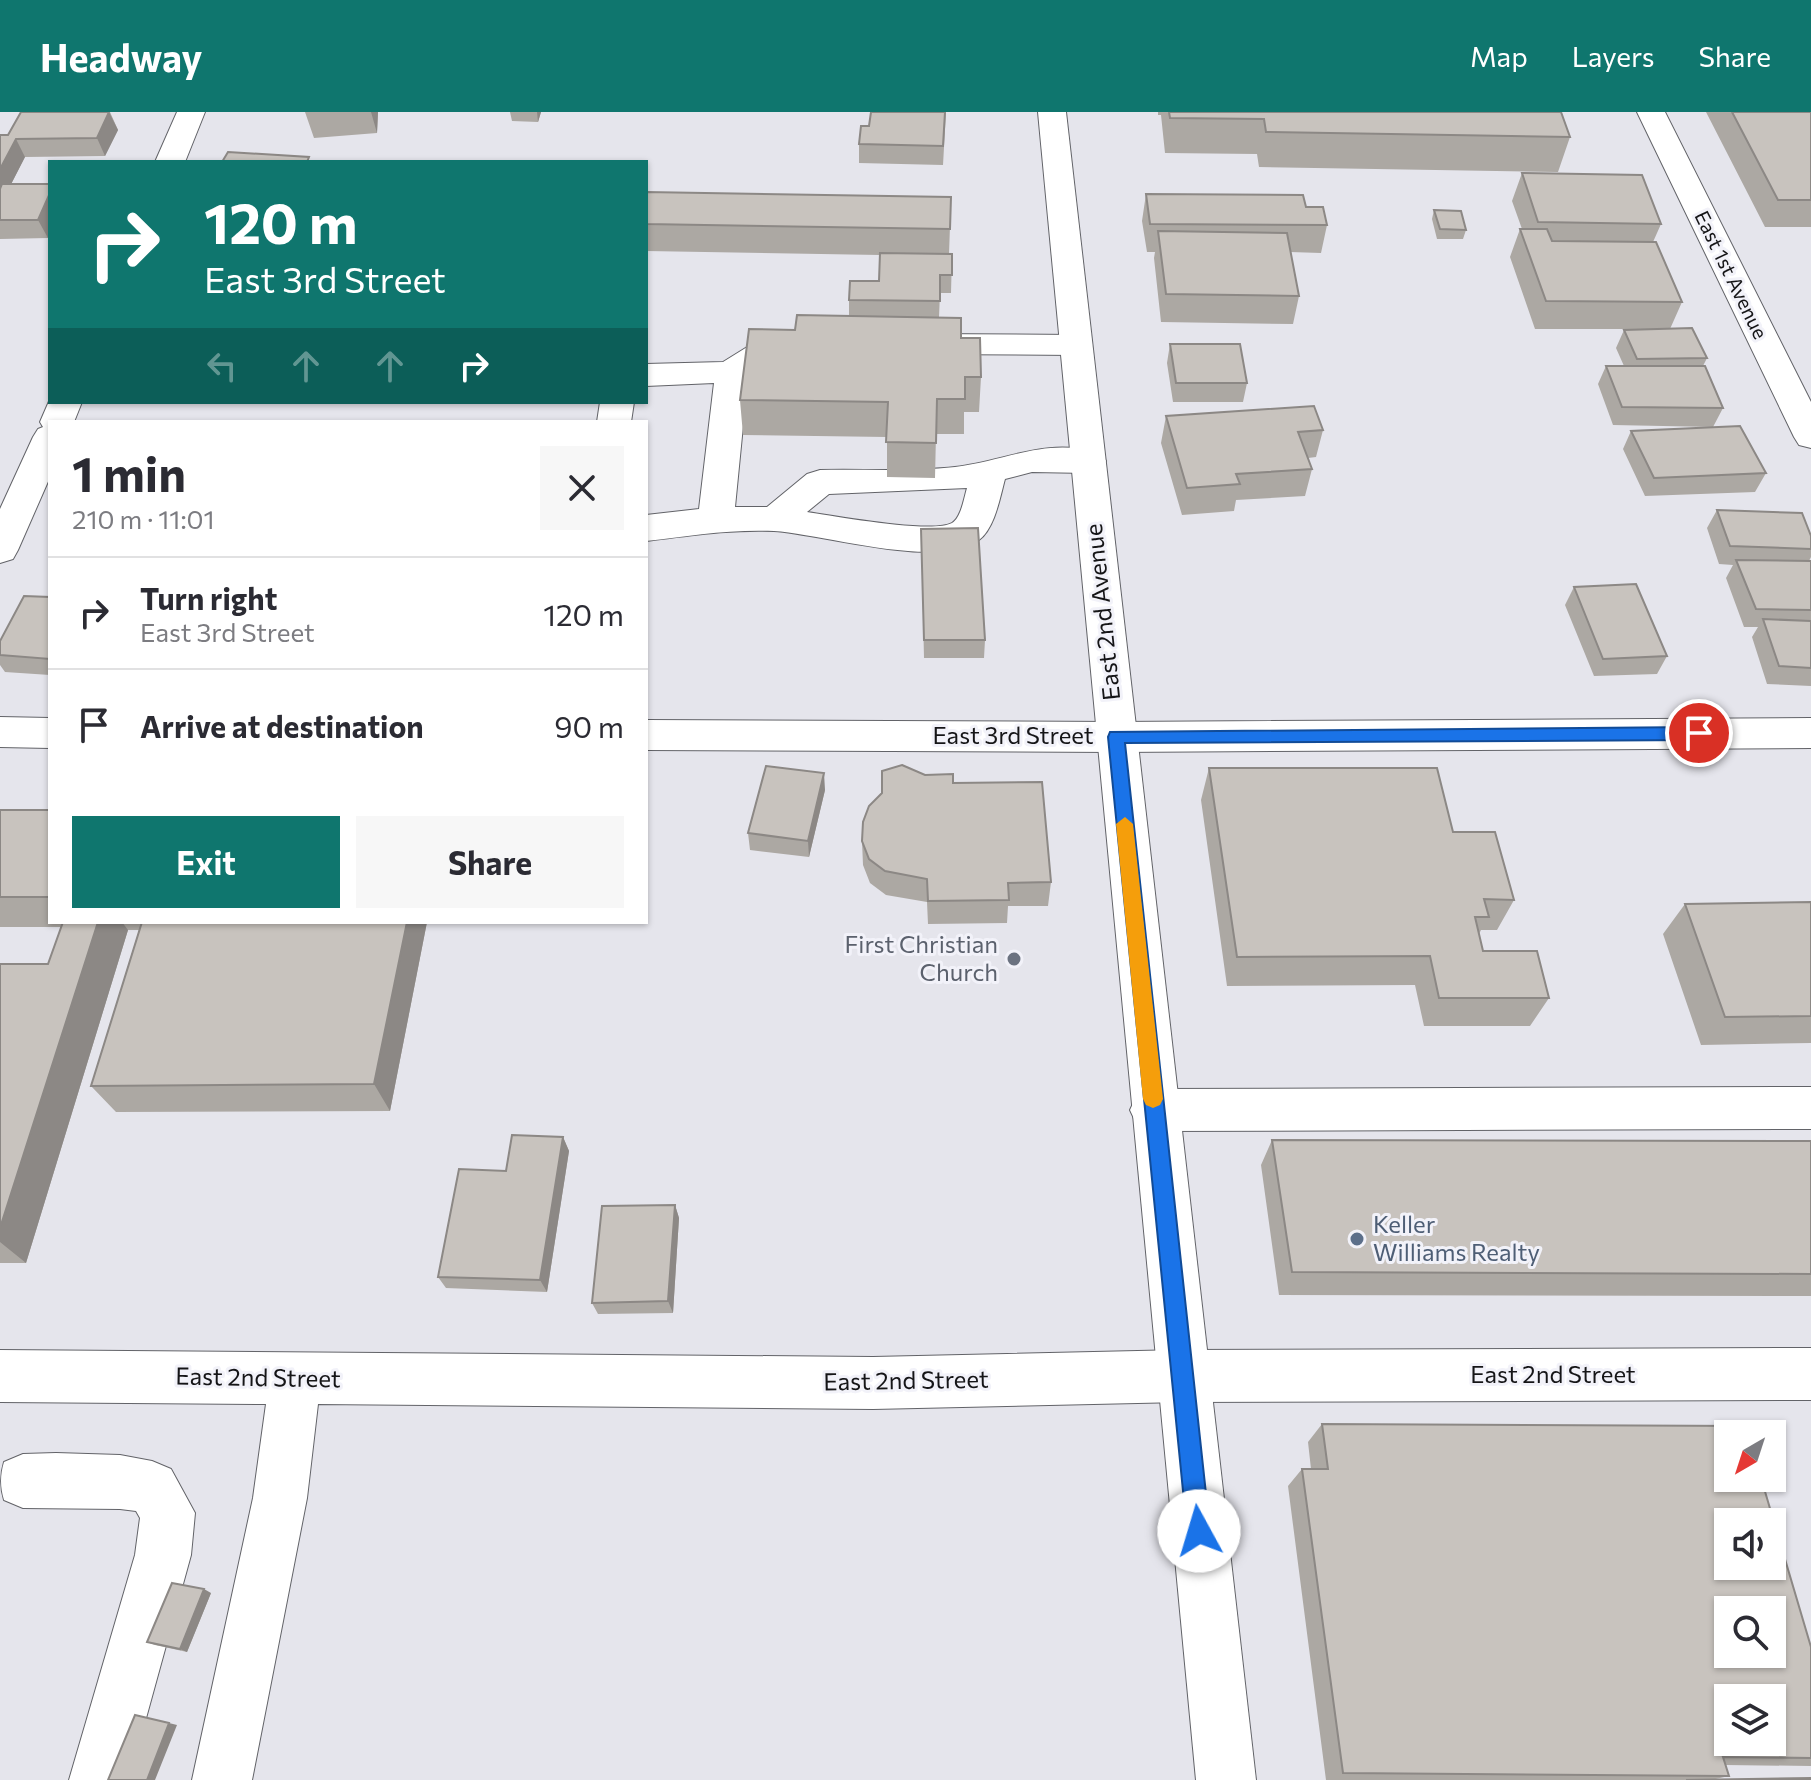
<!DOCTYPE html>
<html lang="en">
<head>
<meta charset="utf-8">
<style>
  :root { --surface:#fff; --page:#f7f7f7; --text:#2b2b33; --muted:#7c7c81; --line:#e1e1e2; --accent:#0f766e }
  body { margin:0; font-family:Commissioner,sans-serif; background:var(--page); color:var(--text); height:100vh; display:flex; flex-direction:column; font-size:30px; white-space:nowrap }
  * { box-sizing:border-box; margin:0 }
  p { font-size:26px; color:var(--muted) }
  .icon { flex:none; width:44px; height:44px; fill:none; stroke:currentColor; stroke-width:2; stroke-linecap:round; stroke-linejoin:round }
  .map { position:relative; flex:1; overflow:hidden }
  .drawer { position:absolute; left:48px; top:308px; width:600px; height:504px; display:flex; flex-direction:column; background:var(--surface); border-radius:0px; box-shadow:0 2px 6px #0004 }
  .drawer>* { flex:none }
  .guide { position:absolute; left:48px; top:48px; width:600px; height:244px; border-radius:0px; box-shadow:0 2px 6px #0004; background:#0f766e; color:#fff; overflow:hidden }
  .needle { width:52px; rotate:219deg }
  .controls { position:absolute; left:1714px; top:1308px; display:grid; gap:16px }
  .controls a { display:grid; place-items:center; width:72px; height:72px; border-radius:0px; background:var(--surface); box-shadow:0 2px 6px #0004; font-size:40px }
  .pin { position:absolute; display:grid; place-items:center; width:68px; height:68px; color:#fff; margin:-34px; border:4px solid #fff; border-radius:50%; box-shadow:0 2px 8px #0007 }
  .me { position:absolute; width:88px; margin:-44px; rotate:354deg; stroke-linejoin:round; filter:drop-shadow(0 0 6px #0008) }
  .turn { display:flex; align-items:center; gap:28px; height:168px; padding:0 24px; font-size:36px }
  .turn .icon { width:104px; height:104px; stroke-width:2.5 }
  .turn b { display:block; font-size:56px; line-height:68px }
  .lanes { display:flex; align-items:center; height:76px; padding:0 24px; background:#0003; justify-content:center; gap:40px; direction:ltr }
  .lanes .off { opacity:.35 }
  .round { display:grid; place-items:center; flex:none; width:84px; height:84px; border-radius:0px; background:var(--page) }
  .head { display:flex; align-items:center; justify-content:space-between; height:136px; padding:0 24px }
  h1 { font-size:48px; font-weight:700; line-height:60px }
  .button { display:flex; gap:16px; margin-top:auto; padding:16px 24px }
  .button a { flex:1; height:92px; border-radius:0px; background:var(--accent); color:#fff; font-size:32px; font-weight:700; line-height:92px; text-align:center }
  .button a+a { background:var(--page); color:var(--text) }
  ul { padding:0; list-style:none }
  li { display:flex; align-items:center; gap:24px; height:112px; padding:0 24px; border-top:2px solid var(--line) }
  li div { flex:1 }
  li b { display:block; font-size:30px }
  li em { font-style:normal }
  header { display:flex; align-items:center; gap:48px; box-sizing:border-box; height:112px; padding:0 40px; background:var(--accent); color:#fff }
  header strong { font-size:38px }
  nav { display:flex; gap:44px; margin-inline-start:auto; font-size:28px }
  .map>svg:first-child { display:block }
  .lines { fill:none; stroke-linecap:round; stroke-linejoin:round }
  .minor-casing { stroke:#626368; stroke-width:2 }
  .major-casing { stroke:#626368; stroke-width:2 }
  .minor { fill:#fff; fill-rule:evenodd }
  .major { fill:#fff; fill-rule:evenodd }
  .wall { fill:#aca8a3 }
  .shaded-wall { fill:#8c8885 }
  .building { fill:#c8c3be; stroke:#8c8885; stroke-width:2; fill-rule:evenodd }
  .route { fill:#1a73e8; stroke:#114b97; stroke-width:2 }
  .slow { fill:#f59e0b }
  .worship-dot { fill:#6b7280; stroke:#f2f2f9; stroke-width:3 }
  .service-dot { fill:#5c6f8a; stroke:#f2f2f9; stroke-width:3 }
  .labels { text-anchor:middle; stroke-width:6; stroke-linejoin:round; paint-order:stroke }
  .far-street-label { font-size:20px; fill:#151517; stroke:#f2f2f9 }
  .street-label { font-size:24px; fill:#151517; stroke:#f2f2f9 }
  .worship-label { font-size:24px; fill:#5b616d; stroke:#f2f2f9; text-anchor:end }
  .service-label { font-size:24px; fill:#4e5e75; stroke:#f2f2f9; text-anchor:start }
</style>
</head>
<body>
<header>
<strong>Headway</strong>
<nav><a>Map</a><a>Layers</a><a>Share</a></nav>
</header>
<div class="map">
<svg width="1811" height="1668" viewBox="0 0 1811 1668">
  <rect width="100%" height="100%" fill="#e5e5ec"/>
  <g class="lines">
    <g class="minor-casing">
      <path id="minor" d="M177,0H205L185,50H155Z
        M1637,0H1665L1811,290V336L1799,333L1794,325Z
        M922,222L1076,223L1088,226L1092,233L1088,240L1076,243L922,242L910,239L906,232L910,225Z
        M802,225L814,228L819,235L814,242L773,248L748,263L735,395H767L807,362L820,358C864,357 911,360 955,355C1007,349 1045,325 1100,341L1106,349L1100,357L1088,361L1032,360L1005,367C1000,385 995,416 979,428C938,458 823,422 774,419C731,417 688,424 646,429V403L699,397L714,271L646,274V252L723,250L752,232ZM967,376C964,386 961,406 952,411C932,422 834,404 807,400L829,382Z
        M50,287V290H82L74,310H50V365L18,438L13,447L0,451V397L33,325L38,317L43,315L40,310Z
        M600,290H634L631,310H597Z
        M0,605L50,606V636L0,635Z
        M1811,606V636L1116,640L646,638V608L1116,610Z
        M1811,975V1017L1154,1019L1137,1013L1130,998L1137,983L1154,977Z
        M1811,1236V1288L1182,1290L873,1297L318,1292L307,1386L252,1668H192L253,1386L266,1292L0,1290V1238L873,1245L1182,1238Z
        M56,1341L120,1343L152,1349L171,1357L195,1401L191,1443L129,1668H69L135,1443L140,1406L136,1399L120,1397L23,1396L4,1388C0,1375 0,1363 4,1350L23,1342Z"/>
    </g>
    <g class="major-casing">
      <path id="major" d="M1038,0H1066L1256,1668H1196Z"/>
    </g>
    <use href="#minor" class="minor"/>
    <use href="#major" class="major"/>
  </g>
  <path class="wall" d="M110,0L118,18L105,44L25,45L11,72H50L48,126L0,127V23H8Z
    M305,0H378L377,21L314,26Z
    M510,0H541L538,10L512,9Z
    M946,0L943,53L859,51V32L869,14Z
    M1158,0H1561L1570,25L1558,60L1259,55L1257,42L1165,41L1161,3H1158Z
    M1706,0H1811V115H1765Z
    M1522,61L1661,112L1653,130L1682,190L1670,217L1707,246L1703,254L1723,296L1713,315L1613,313L1598,272L1606,254H1624L1616,236L1624,218L1638,217H1535L1510,145L1520,117H1522L1512,89Z
    M646,80L951,85L949,142H952L951,181H940L939,205L961,226L981,265L979,300H964V322H936L935,366L887,365V325L743,323L740,288L795,218L849,204V188L879,169L880,143L646,139Z
    M1146,82L1306,95L1327,113L1321,141L1290,140L1299,184L1293,212L1161,210L1154,146L1155,140H1147L1142,109Z
    M1434,98L1466,118L1463,127H1437L1432,107Z
    M1170,232L1247,271L1243,290H1173L1167,251Z
    M1166,304L1323,318L1316,345L1308,346L1312,357L1305,384L1236,388L1234,399L1182,403L1161,331Z
    M1631,319L1766,361L1755,380L1645,384L1623,337Z
    M1717,398L1811,424V445L1809,449H1811V574L1767,572L1752,525L1758,515H1744L1726,466L1733,453L1719,452L1707,416Z
    M921,417L985,528L984,546H924Z
    M1574,475L1667,544L1657,562L1594,564L1565,493Z
    M50,485V563L5,560L0,553V543Z
    M1209,656L1453,720L1514,788L1497,818H1481L1479,822L1483,839L1549,886L1530,914H1424L1415,873L1227,874L1201,688Z
    M925,663L953,671L1051,770L1048,794H1008L1007,811L928,812L927,790L886,783L870,771L863,753L862,729Z
    M825,678L809,745L750,738L748,721Z
    M0,698H50V810H427L390,999L116,1000L91,974L139,818H128L26,1151H0V852H48L61,815H0Z
    M1811,790V931L1701,933L1663,822L1685,792Z
    M563,1025L569,1039L547,1180L446,1176L438,1165L506,1059Z
    M1272,1028L1811,1029V1184L1279,1183L1261,1053Z
    M675,1093L679,1106L673,1201L598,1202L592,1191Z
    M1322,1312L1811,1535V1654L1726,1653L1729,1664L1711,1668H1811H1326L1288,1374L1302,1357H1311L1308,1330Z
    M211,1481L187,1540L155,1533L147,1530Z"/>
  <path class="shaded-wall" d="M109,0L118,18L105,44L97,26Z
    M371,0H378L377,21Z
    M537,0H541L538,10Z
    M16,27L25,45L3,88L0,81V57Z
    M50,81V121L48,126L38,108Z
    M824,661L825,678L809,745L808,729Z
    M98,810H122L128,818L26,1151L0,1130V1116Z
    M407,810H427L390,999L374,972Z
    M563,1025L569,1039L547,1180L540,1168Z
    M675,1093L679,1106L673,1201L668,1189Z
    M204,1477L211,1481L187,1540L180,1537Z
    M169,1611L177,1613L155,1668H147Z"/>
  <path class="building" d="M21,0H109L97,26L16,27L0,57V23H8Z
    M871,0H945L943,34L859,32L861,14H869Z
    M1169,0H1561L1570,25L1266,20L1264,7L1170,6Z
    M1732,0H1811V88H1778Z
    M228,40L309,45L307,50H222Z
    M1522,61L1642,63L1661,112L1538,110Z
    M2,72H50V81L38,108H0V77Z
    M646,80L951,85L950,117L646,112Z
    M1146,82L1303,83L1306,95H1323L1327,113L1150,112Z
    M1434,98L1461,99L1466,118L1440,117Z
    M1520,117H1547L1552,129L1656,130L1682,190L1546,189Z
    M1158,119L1287,121L1299,184L1166,182Z
    M880,141L952,142V163H940V189L849,188L850,169H879Z
    M797,203L961,206V226H980L981,265H965V287H937L936,331L886,330L888,290L740,288L749,217L795,218Z
    M1692,216L1707,246L1637,247L1624,218Z
    M1170,232H1240L1247,271H1176Z
    M1606,254H1705L1723,296L1622,295Z
    M1314,294L1323,318L1298,320L1312,357L1236,362L1240,372L1187,376L1166,304Z
    M1740,314L1766,361L1654,366L1631,319Z
    M1717,398L1802,401L1811,424V437L1730,434Z
    M978,416L985,528H924L921,417Z
    M1736,448L1811,449V498L1756,497Z
    M1636,472L1667,544L1603,547L1574,475Z
    M24,484L50,485V547L0,543V529Z
    M1763,507L1811,509V556L1779,554Z
    M902,653L925,663L953,662V671L1042,670L1051,770L1008,771L1009,788L928,789L927,767L885,759L869,747L862,729L863,710L869,694L882,681V659Z
    M766,654L824,661L808,729L748,721Z
    M1209,656H1437L1453,720H1495L1514,788L1484,787L1489,805H1475L1483,839H1537L1549,886H1439L1430,844L1237,845Z
    M0,698H50V785H0Z
    M1811,790V904L1725,905L1685,792Z
    M63,810H98L0,1116V852H48Z
    M142,810H407L374,972L91,974Z
    M512,1023L563,1025L540,1168L438,1165L459,1057L506,1059Z
    M1272,1028L1811,1029V1162L1292,1160Z
    M675,1093L668,1189L592,1191L602,1094Z
    M1322,1312L1746,1314L1749,1322H1728V1366H1761L1811,1535V1646L1723,1645L1729,1664L1343,1661L1302,1357H1328ZM1728,1410H1772V1454H1728ZM1728,1498H1772V1542H1728ZM1728,1586H1772V1630H1728Z
    M172,1471L204,1477L180,1537L147,1530Z
    M135,1603L169,1611L147,1668H108Z
    M1811,1666V1668H1686Z"/>
  <path class="route" d="M1699,615L1707,621L1699,628L1125,631L1210,1419L1207,1427L1199,1430L1191,1427L1187,1419L1108,625L1110,620Z"/>
  <path class="slow" d="M1125,705L1133,712L1163,987L1160,993L1153,996L1146,993L1143,987L1116,712Z"/>
  <circle class="worship-dot" cx="1014" cy="847" r="8"/>
  <circle class="service-dot" cx="1357" cy="1127" r="8"/>
  <g class="labels">
    <g class="far-street-label">
      <text transform="translate(1731 163) rotate(64)" y="7">East 1st Avenue</text>
    </g>
    <g class="street-label">
      <text transform="translate(1103 500) rotate(-96)" y="8">East 2nd Avenue</text>
      <text x="1013" y="632">East 3rd Street</text>
      <text x="1553" y="1271">East 2nd Street</text>
      <text transform="translate(258 1266) rotate(1)" y="8">East 2nd Street</text>
      <text transform="translate(906 1269) rotate(-1)" y="8">East 2nd Street</text>
    </g>
    <g class="worship-label">
      <text x="998" y="841">First Christian<tspan x="998" dy="28">Church</tspan></text>
    </g>
    <g class="service-label">
      <text x="1373" y="1121">Keller<tspan x="1373" dy="28">Williams Realty</tspan></text>
    </g>
  </g>
</svg>
<div class="controls">
<a><svg class="needle" viewBox="-14 -14 28 28"><path d="M0-13l5 13h-10z" fill="#e53935"/><path d="M0 13l5-13h-10z" fill="#7c7c81"/></svg></a>
<a><svg class="icon" aria-label="sound" viewBox="0 0 24 24"><path d="M4 9h4l5-4v14l-5-4H4zM17 9q2 3 0 6"/></svg></a>
<a><svg class="icon" aria-label="search" viewBox="0 0 24 24"><circle cx="10" cy="10" r="6"/><path d="M15 15l6 6"/></svg></a>
<a><svg class="icon" aria-label="layers" viewBox="0 0 24 24"><path d="M12 4l9 5-9 5-9-5zM3 14l9 5 9-5"/></svg></a>
</div>
<div class="pin" style="left:1699px;top:621px;background:#d93025"><svg class="icon" aria-label="arrive" viewBox="0 0 24 24"><path d="M6 21V4h12l-3 4 3 4H6"/></svg></div>
<svg class="me" style="left:1199px;top:1419px" viewBox="-20 -20 40 40"><circle r="19" fill="#fff"/><path d="M0-13L10 11 0 6-10 11z" fill="#1a73e8"/></svg>
<div class="guide">
<div class="turn"><svg class="icon" aria-label="right" viewBox="0 0 24 24"><path d="M7 20v-9h11M14 6l5 5-5 5"/></svg><div><b>120 m</b>East 3rd Street</div></div>
<div class="lanes"><svg class="icon off" aria-label="left" viewBox="0 0 24 24"><path d="M17 20v-9H6M10 6l-5 5 5 5"/></svg><svg class="icon off" aria-label="ahead" viewBox="0 0 24 24"><path d="M12 20V5M6 11l6-6 6 6"/></svg><svg class="icon off" aria-label="ahead" viewBox="0 0 24 24"><path d="M12 20V5M6 11l6-6 6 6"/></svg><svg class="icon" aria-label="right" viewBox="0 0 24 24"><path d="M7 20v-9h11M14 6l5 5-5 5"/></svg></div>
</div>
<section class="drawer">
<div class="head"><div><h1>1 min</h1><p>210 m · 11:01</p></div><a class="round"><svg class="icon" aria-label="close" viewBox="0 0 24 24"><path d="M6 6l12 12M18 6L6 18"/></svg></a></div>
<ul>
<li><svg class="icon" aria-label="right" viewBox="0 0 24 24"><path d="M7 20v-9h11M14 6l5 5-5 5"/></svg><div><b>Turn right</b><p>East 3rd Street</p></div><em>120 m</em></li>
<li><svg class="icon" aria-label="arrive" viewBox="0 0 24 24"><path d="M6 21V4h12l-3 4 3 4H6"/></svg><div><b>Arrive at destination</b></div><em>90 m</em></li>
</ul>
<div class="button"><a>Exit</a><a>Share</a></div>
</section>
</div>
</body>
</html>
